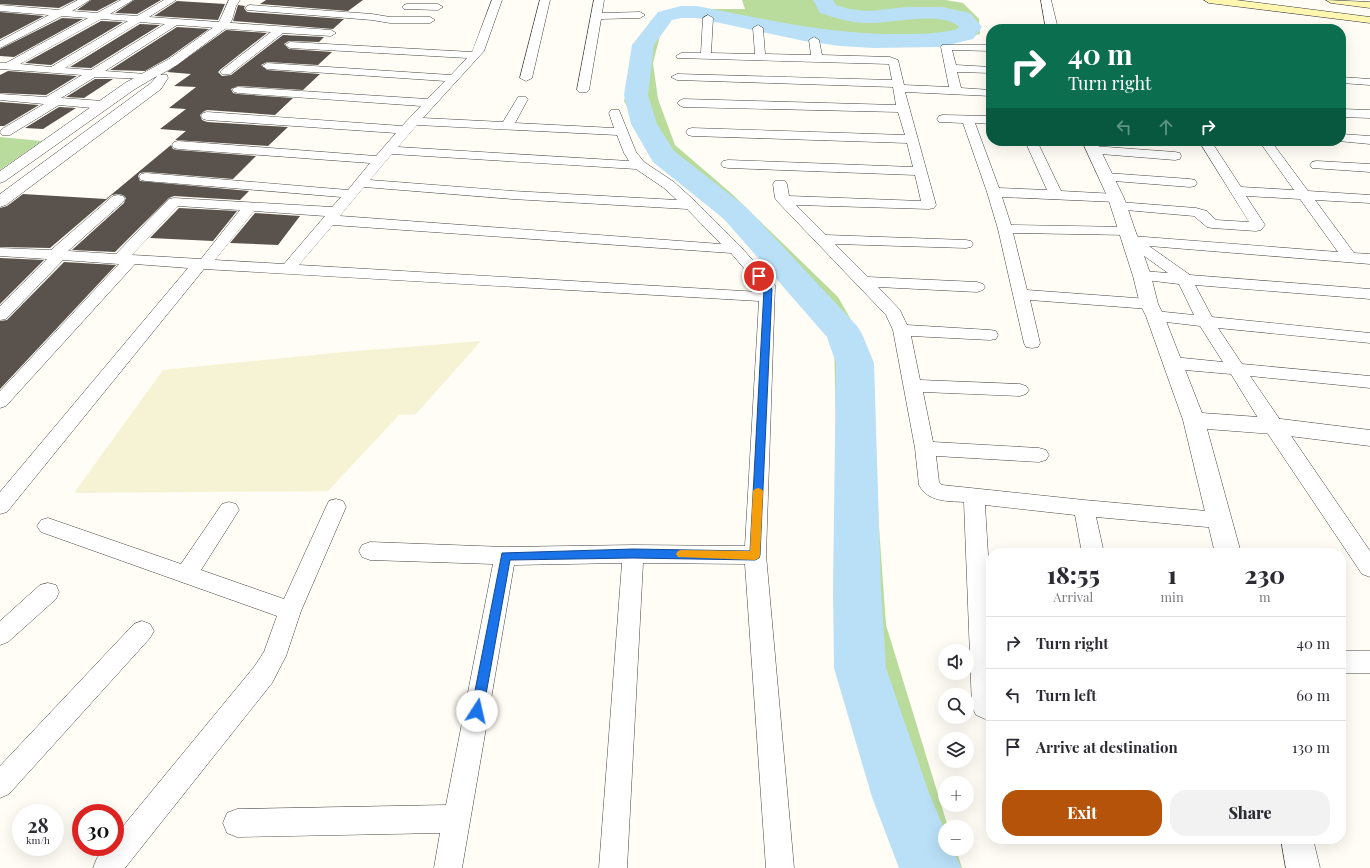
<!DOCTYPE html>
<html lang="en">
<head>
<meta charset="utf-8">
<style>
  :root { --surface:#fff; --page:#f2f2f3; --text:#2b2b33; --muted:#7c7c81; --line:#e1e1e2; --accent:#b45309 }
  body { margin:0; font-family:"Playfair Display",serif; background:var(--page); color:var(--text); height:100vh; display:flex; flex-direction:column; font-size:15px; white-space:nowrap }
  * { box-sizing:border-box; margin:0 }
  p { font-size:13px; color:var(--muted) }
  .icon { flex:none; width:22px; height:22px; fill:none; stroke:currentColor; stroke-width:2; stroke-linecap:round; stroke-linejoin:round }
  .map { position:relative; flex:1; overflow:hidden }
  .side { position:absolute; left:986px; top:548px; width:360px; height:296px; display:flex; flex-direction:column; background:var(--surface); border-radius:16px; box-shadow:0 4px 16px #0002 }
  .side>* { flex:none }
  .top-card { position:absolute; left:986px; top:24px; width:360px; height:122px; border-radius:16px; box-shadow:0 4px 16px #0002; background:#0b6e4f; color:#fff; overflow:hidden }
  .buttons { position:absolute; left:938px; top:644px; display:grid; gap:8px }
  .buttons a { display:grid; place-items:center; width:36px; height:36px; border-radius:50%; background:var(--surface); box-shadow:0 4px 16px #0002; font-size:20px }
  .speed { position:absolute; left:12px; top:804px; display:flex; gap:8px; font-size:20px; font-weight:700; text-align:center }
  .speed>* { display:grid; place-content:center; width:52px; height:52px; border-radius:50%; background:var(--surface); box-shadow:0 4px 16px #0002; line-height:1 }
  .speed small { font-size:10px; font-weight:400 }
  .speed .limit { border:6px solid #d22; background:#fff; color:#111 }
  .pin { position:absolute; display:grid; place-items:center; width:34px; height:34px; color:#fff; margin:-17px; border:2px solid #fff; border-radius:50%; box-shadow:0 1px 4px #0007 }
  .me { position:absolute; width:44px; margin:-22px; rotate:10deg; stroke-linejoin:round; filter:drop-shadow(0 0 3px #0008) }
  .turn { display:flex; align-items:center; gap:14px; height:84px; padding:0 16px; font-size:18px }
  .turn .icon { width:52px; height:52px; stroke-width:2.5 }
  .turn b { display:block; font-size:28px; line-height:34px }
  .lanes { display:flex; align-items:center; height:38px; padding:0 16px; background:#0003; justify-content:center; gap:20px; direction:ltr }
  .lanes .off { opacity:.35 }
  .eta { display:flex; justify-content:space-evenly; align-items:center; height:68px; text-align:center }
  .eta b { font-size:24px; font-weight:800; line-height:28px }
  .primary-button { display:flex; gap:8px; margin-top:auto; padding:8px 16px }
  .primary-button a { flex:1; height:46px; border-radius:16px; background:var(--accent); color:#fff; font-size:16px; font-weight:800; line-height:46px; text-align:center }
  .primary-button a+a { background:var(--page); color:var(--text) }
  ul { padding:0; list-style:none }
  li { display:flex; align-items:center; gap:12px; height:52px; padding:0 16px; border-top:1px solid var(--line) }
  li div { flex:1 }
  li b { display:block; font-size:15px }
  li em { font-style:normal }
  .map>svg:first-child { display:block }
  .farmland { fill:#f6f3d4 }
  .forest { fill:#b9dc9c }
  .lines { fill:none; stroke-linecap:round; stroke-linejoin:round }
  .river { fill:#b9e0f7; fill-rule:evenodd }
  .building { fill:#5a524d }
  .minor-casing { stroke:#444; stroke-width:1 }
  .tertiary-casing { stroke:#444; stroke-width:1 }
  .secondary-casing { stroke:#333; stroke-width:1 }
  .minor { fill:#fff; fill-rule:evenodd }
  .tertiary { fill:#fff; fill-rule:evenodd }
  .secondary { fill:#fff6b0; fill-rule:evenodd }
  .route { fill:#1a73e8; stroke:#114b97 }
  .slow { fill:#f59e0b }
</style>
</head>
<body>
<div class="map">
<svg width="1370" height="868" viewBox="0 0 1370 868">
  <rect width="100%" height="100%" fill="#fffdf5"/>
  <path class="farmland" d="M481,341L416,414L399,415L328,491L74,493L163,370L344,352Z"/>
  <path class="forest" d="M742,0H946L963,3L979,19L980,34L955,41L859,45L697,15L708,9H745Z
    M651,20L662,28L653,63L658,99L675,145L732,194L838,297L866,346L886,625L948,827H945V849H956L962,868H915L853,669L839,578L834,335L749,242L704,201L652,151L624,101C634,74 638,47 651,20Z
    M0,137L42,141L0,170Z"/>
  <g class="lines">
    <path class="river" d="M813,0H833L836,5L849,9L869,11L907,7H942L970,13L982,27L973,39L940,47L873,48L840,46L804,41L697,18H681L672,20L654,45L648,95L657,124L674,151L746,207L857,326L862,334L874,363L881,589L886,668L929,793L945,831V849H953L961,868H899L872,797L834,668L833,589L836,363L827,337L724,219L653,162L631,124L624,95L632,45L658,12L681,6H697C765,19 830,35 900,34C919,34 938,34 957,29L959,27C942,10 891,24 868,23C851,23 836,18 820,13Z"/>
  </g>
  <path class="building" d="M0,0H75L59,8L0,4Z
    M91,0H118L97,11L77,10Z
    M134,0H161L137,14L115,13Z
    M266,0H363L348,11L260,4Z
    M177,1L225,4L218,20L154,16Z
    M238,5L245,6L244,8L247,12L344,19L333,29L233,21Z
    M0,12L44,16L0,39Z
    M62,18L83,19L14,57L0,56V49Z
    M101,21L123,22L51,65L25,63Z
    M140,24L160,25L91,68L70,67Z
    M177,27L209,29L168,58L145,71L110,70Z
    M226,30L267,33L221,69L218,72L222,76L231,75L283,35L324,37L319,42L289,41L284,44L289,49L332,52L318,65L267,62L261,65L267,70L320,74L303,90L238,86L231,89L233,93L238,94L293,98L275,115L207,110L203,112L200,115L202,120L207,122L288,127L268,146L175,140L186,131L160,129L186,109L169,108L196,87L174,86L191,74L167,72Z
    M8,71L77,76L46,95L0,93V75Z
    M95,79H113L84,98L66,97Z
    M0,102L39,105L4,126H0Z
    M59,107L76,108L43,129L25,128Z
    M171,145L173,149L178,150L256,156L233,179L146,172L140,173L138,176L140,181L249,191L240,200L174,196L169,198L115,252L72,250L124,203L126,198L123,195L118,194L112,195L50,248L0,247V208L7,206L23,194L106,199Z
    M179,208L237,211L213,241L150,238Z
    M255,213L300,216L278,245L230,243Z
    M0,258L44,260L0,304Z
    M64,262L116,265L0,389V321L7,320Z"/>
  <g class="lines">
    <g class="minor-casing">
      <path id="minor" d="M78,0H90L72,11L97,13L121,0H133L110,14L137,16L164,0H176L149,17L331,30L336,33L331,36L283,33L230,74H222L220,72L222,70L271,32L177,25L105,71L146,74L152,77L150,79L95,77L61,98L103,101L107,103L109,105L107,107L103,109L59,105L10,135H2L0,132L2,129L44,104L0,100V94L46,97L82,75L0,69V63H6L88,18L62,16L0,48V41L49,15L0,11V5L59,10ZM101,19L128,21L51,67L20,64ZM140,22L165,24L91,70L65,68Z
        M492,0H502L484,51L423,118L503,122L518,97H526L528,99L515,123L614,128L609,113L611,110H619L636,152L644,162L674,182L696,202L740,246L775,285L766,555L794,868H766L745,564L643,563L627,868H599L622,563L514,565L462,868H434L440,833L237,837L227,833L223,823L227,813L237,809L446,805L493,564L370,560L362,557L359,551L362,545L370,542L505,547L633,545L745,546L759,301L204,269L7,512L0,514V492L188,268L135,264L6,406L0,408V391L119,264L63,260L6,319L0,320V306L47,259L0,256V248L51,250L113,196L118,195L123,196L125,199L123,202L68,251L116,254L169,199L174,198L332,207L341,197L146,181L141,180L139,177L141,174L146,173L348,190L370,163L178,149L174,148L172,145L174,142L178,141L376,156L396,133L207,120L203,119L201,116L203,113L207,112L402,126L421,106L238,93L234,92L232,90L234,88L238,87L427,99L445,81L267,69L262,66L267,63L451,75L467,58L290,48L285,45L290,42L472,52ZM417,125L617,135L624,153L629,161L398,147ZM392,154L636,169L664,188L677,200L512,191L370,180ZM364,187L512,199L687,209L721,244L340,216ZM178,206L240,210L201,259L132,255ZM254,211L325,216L284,264L215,260ZM333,225L731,253L759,286L760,292L299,265Z
        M540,0H550L532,78L526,81L520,78Z
        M594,0H604L602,13L640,12L645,15L640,18L601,19L589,90L587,92H579L577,90Z
        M407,4H438L443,7L438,10L404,9L402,7L404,5Z
        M250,5L372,14L390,17H430L435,20L430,23H390L372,20L247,10L245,8L247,6Z
        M708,15L713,18L711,53L755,54L753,28L758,25L763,28L765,54L811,55L809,40L814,37L819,40L822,55L890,57L898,60L904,85L949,87L941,47L942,45H991V51L952,50L956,65L991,67V73L957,72L961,88L991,90V96L905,92L936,205L934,208L929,209L796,205L826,235L966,240L971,241L973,244L971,247L966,248L835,244L868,277L977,282L983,284L985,287L983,290L977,292L878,287L900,310L907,325L990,330L996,331L998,335L996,339L990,340L911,336L920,380L1020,384L1026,386L1029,390L1026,394L1020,396L923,392L933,442L1039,448L1046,450L1049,455L1046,460L1039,462L936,456L939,482L942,485L1084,500L1218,512L1225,514L1228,520L1225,526L1218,528L1096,517L1104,553H1082L1075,515L985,505L991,604V716L985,719L976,715L972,707L964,502C947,501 928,502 919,485L915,448L893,330L886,315L777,201L775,198L773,184L775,181H785L787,184L789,196L921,201L915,175L728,168L723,167L721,164L723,161L728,160L913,167L907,143L692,136L688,135L686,132L688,129L692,128L905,135L898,112L683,107L679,105L677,103L679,101L683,99L896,105L893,87L677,80L671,77L677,74L892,80L889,64L677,58L676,56L681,53H701L703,18Z
        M1341,77L1370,79V85L1341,83Z
        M1341,109L1370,110V118L1341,117Z
        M943,115L991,116V124L975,123L999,188L1047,190L1025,141H1037L1061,191L1116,194L1121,195L1123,198L1121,201L1116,202L1002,197L1011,225L1128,227L1133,228L1135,231L1133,234L1128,235L1013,233L1027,290L1149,299L1155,301L1157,304L1155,307L1149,309L1030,300L1040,343L1038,347L1032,348L1026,347L1024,343L998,229L987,192L963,123L939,122L937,119L939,116Z
        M1341,134L1370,136V144L1338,141H1341Z
        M1199,141H1211L1241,187L1294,190L1259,141H1271L1308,191L1370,195V203L1315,200L1354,253L1370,254V264L1149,246L1190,275L1370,289V299L1195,285L1212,317L1370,333V343L1218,328L1242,364L1370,376V388L1250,376L1370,551V577L1362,574L1266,431L1231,374L1173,369L1167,367L1164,363L1167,359L1173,357L1223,362L1200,326L1149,320L1147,316L1149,312L1155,311L1194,315L1179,284L1137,279L1134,276L1137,273L1142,271L1168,273L1126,243L1124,240L1126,237L1132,236L1338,252L1300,199L1246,196L1265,225L1261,230L1256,231L1212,228L1207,227L1194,216L1114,209L1112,206L1114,203L1119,202L1196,208L1207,211L1216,220L1249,222Z
        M1093,146L1175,152L1180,153L1181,156L1180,159L1175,160L1088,153L1087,150L1088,147Z
        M1317,161L1370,164V172L1312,168L1310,165L1312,162Z
        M1106,173L1190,179L1195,180L1197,183L1195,186L1190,187L1101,180L1099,177L1101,174Z
        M336,499L343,501L346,507L301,611L286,656L272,683L125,868H93L97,858L106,847H115V836L254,667L264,652L277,616L41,532L37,526L41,520L48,518L181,564L222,504L229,502L236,504L239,510L201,570L284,599L326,507L329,501Z
        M48,583L56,585L59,592L56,599L8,642L0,645V621L40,585Z
        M142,621L150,624L154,631L150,638L9,794L0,798V766L134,624Z
        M1341,651H1370V673H1341Z"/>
    </g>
    <g class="tertiary-casing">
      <path id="tertiary" d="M229,0H240L236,6L232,20L226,28L177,65L160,75H167L168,78L161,89L6,205L0,207V194L151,83L157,76L135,89L5,181L0,183V171L125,83L169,59L218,24Z
        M1041,0H1051L1058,29H1046Z
        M1082,141H1096L1124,198L1151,276L1158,304L1164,316L1202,413L1273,418L1370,430V446L1273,434L1207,429L1241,553H1215L1183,420L1146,316L1140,304L1133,276L1108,198Z
        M1281,839H1313L1320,868H1286Z"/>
    </g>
    <g class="secondary-casing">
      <path id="secondary" d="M1204,0H1236L1370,17V23L1209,3Z
        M1326,0L1370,2V8L1331,3Z"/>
    </g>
    <use href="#minor" class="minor"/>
    <use href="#tertiary" class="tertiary"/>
    <use href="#secondary" class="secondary"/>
  </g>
  <path class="route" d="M759,274L761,275L772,289L760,555L759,558L755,560L633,558L510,560L483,711L481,715L477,716L473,715L471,711L502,553L633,549L750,551L764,289L755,276Z"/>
  <path class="slow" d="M758,488L761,489L763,491L760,555L759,558L755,560L678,557L676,554L678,551L681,550L750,551L753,491L755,489Z"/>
</svg>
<div class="buttons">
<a><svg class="icon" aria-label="sound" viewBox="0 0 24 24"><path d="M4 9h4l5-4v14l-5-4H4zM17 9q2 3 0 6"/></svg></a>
<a><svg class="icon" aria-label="search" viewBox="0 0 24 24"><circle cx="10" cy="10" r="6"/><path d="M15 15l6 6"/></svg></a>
<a><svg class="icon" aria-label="layers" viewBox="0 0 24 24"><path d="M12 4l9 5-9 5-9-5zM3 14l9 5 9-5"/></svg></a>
<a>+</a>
<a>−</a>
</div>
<div class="speed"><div>28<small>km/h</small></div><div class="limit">30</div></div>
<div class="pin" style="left:759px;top:276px;background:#d93025"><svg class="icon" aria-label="arrive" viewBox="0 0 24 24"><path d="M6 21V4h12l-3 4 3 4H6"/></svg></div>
<svg class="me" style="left:477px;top:711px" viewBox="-20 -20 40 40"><circle r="19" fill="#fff"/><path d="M0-13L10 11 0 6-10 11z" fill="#1a73e8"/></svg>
<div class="top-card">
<div class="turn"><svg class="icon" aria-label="right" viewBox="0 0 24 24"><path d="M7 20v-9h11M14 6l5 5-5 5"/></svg><div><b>40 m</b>Turn right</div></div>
<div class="lanes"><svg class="icon off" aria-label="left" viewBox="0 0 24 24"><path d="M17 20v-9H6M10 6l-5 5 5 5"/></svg><svg class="icon off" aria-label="ahead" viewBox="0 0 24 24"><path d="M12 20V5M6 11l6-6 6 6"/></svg><svg class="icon" aria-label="right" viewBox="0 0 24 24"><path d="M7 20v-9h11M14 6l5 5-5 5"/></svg></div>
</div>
<section class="side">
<div class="eta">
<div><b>18:55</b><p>Arrival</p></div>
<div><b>1</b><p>min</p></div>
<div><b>230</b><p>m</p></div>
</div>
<ul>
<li><svg class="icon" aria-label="right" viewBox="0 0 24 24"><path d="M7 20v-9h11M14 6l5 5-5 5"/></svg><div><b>Turn right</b></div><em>40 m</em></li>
<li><svg class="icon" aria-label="left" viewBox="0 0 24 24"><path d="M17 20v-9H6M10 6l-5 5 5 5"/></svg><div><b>Turn left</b></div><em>60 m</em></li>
<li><svg class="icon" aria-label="arrive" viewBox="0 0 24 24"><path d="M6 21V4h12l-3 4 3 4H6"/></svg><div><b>Arrive at destination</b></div><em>130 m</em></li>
</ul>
<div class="primary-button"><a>Exit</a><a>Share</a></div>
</section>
</div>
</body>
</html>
